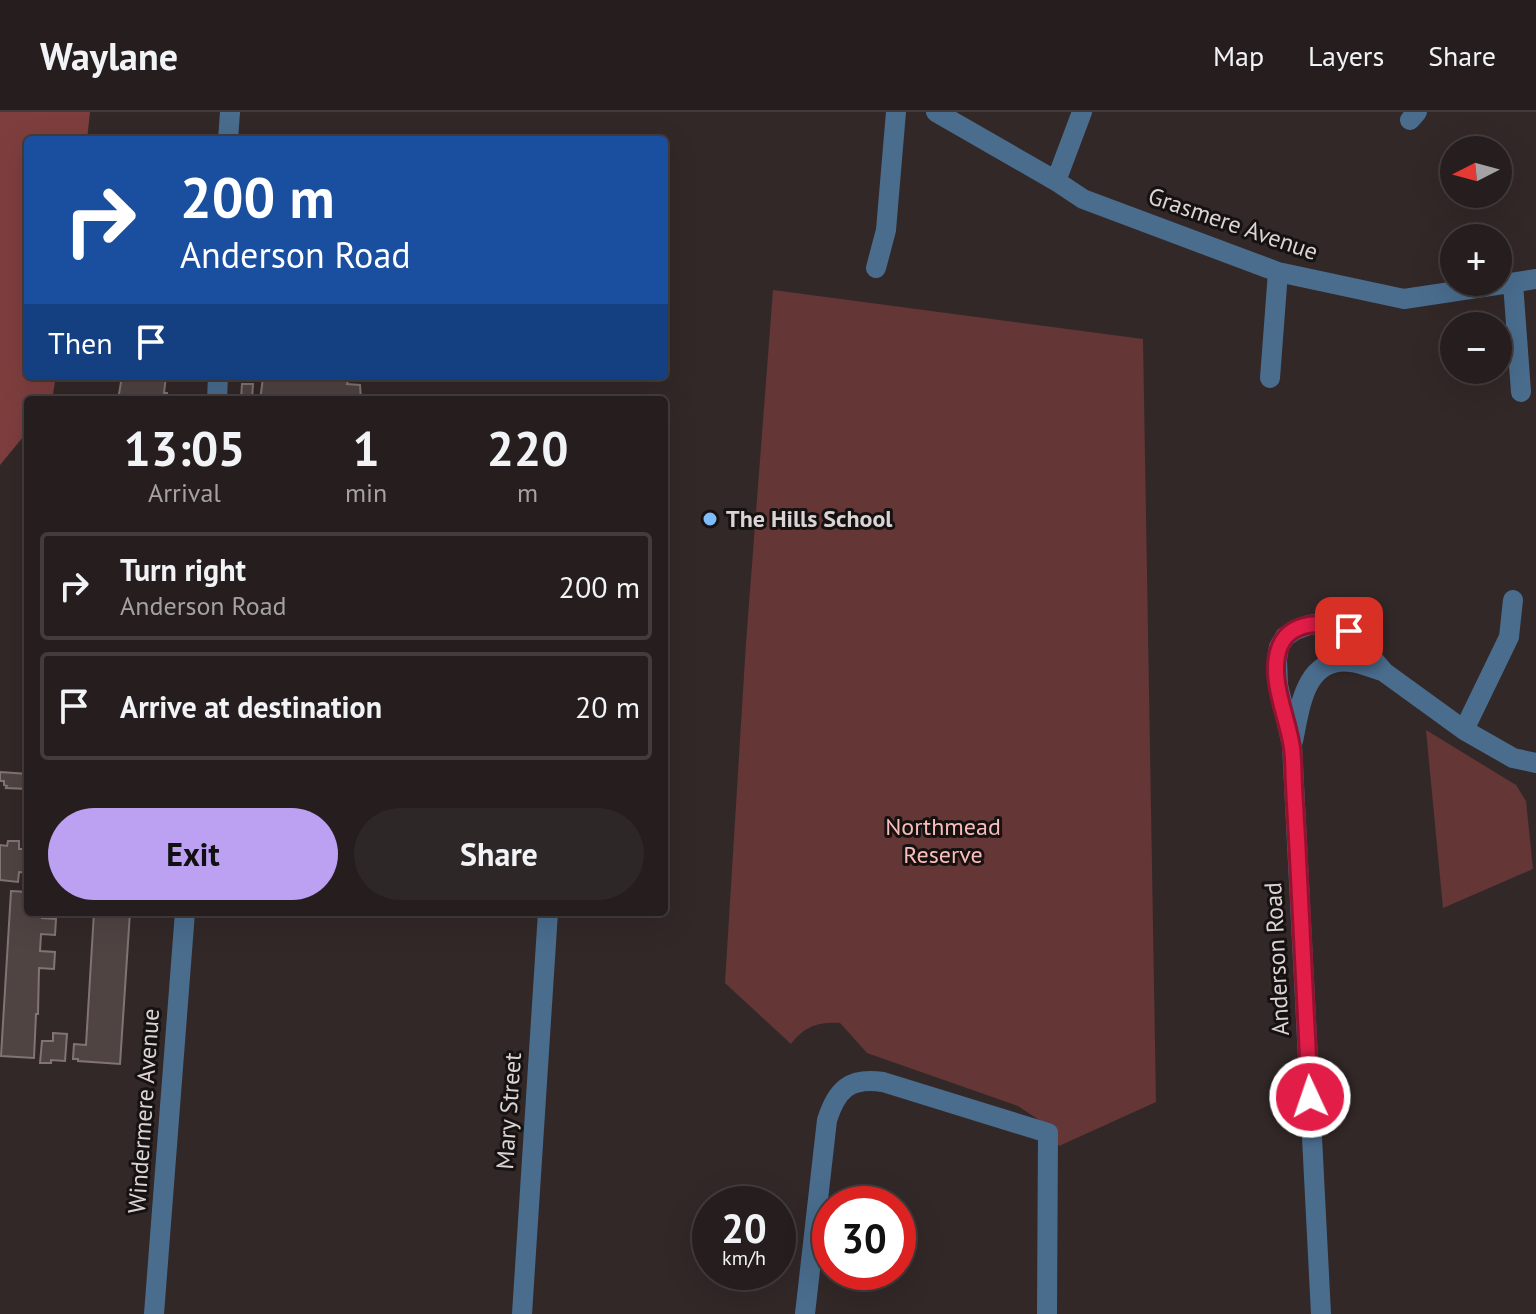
<!DOCTYPE html>
<html lang="en">
<head>
<meta charset="utf-8">
<style>
  :root { --surface:#261e1e; --page:#2e2727; --text:#f1f3f6; --muted:#a4a2a4; --line:#423c3c; --accent:#bca0f2 }
  body { margin:0; font-family:"PT Sans",sans-serif; background:var(--page); color:var(--text); height:100vh; display:flex; flex-direction:column; font-size:30px; white-space:nowrap }
  * { box-sizing:border-box; margin:0 }
  p { font-size:26px; color:var(--muted) }
  .icon { flex:none; width:44px; height:44px; fill:none; stroke:currentColor; stroke-width:2; stroke-linecap:round; stroke-linejoin:round }
  .map { position:relative; flex:1; overflow:hidden }
  .details { position:absolute; left:24px; top:284px; width:644px; height:520px; display:flex; flex-direction:column; background:var(--surface); border-radius:8px; box-shadow:0 8px 32px #0002,0 0 0 2px var(--line) }
  .details>* { flex:none }
  .hud { position:absolute; left:24px; top:24px; width:644px; height:244px; border-radius:8px; box-shadow:0 8px 32px #0002,0 0 0 2px var(--line); background:#1a4fa0; color:#fff; overflow:hidden }
  .needle { width:52px; rotate:264deg }
  .tools { position:absolute; left:1440px; top:24px; display:grid; gap:16px }
  .tools a { display:grid; place-items:center; width:72px; height:72px; border-radius:50%; background:var(--surface); box-shadow:0 8px 32px #0002,0 0 0 2px var(--line); font-size:40px }
  .speed { position:absolute; left:692px; top:1074px; display:flex; gap:16px; font-size:40px; font-weight:700; text-align:center }
  .speed>* { display:grid; place-content:center; width:104px; height:104px; border-radius:50%; background:var(--surface); box-shadow:0 8px 32px #0002,0 0 0 2px var(--line); line-height:1 }
  .speed small { font-size:20px; font-weight:400 }
  .speed .limit { border:12px solid #d22; background:#fff; color:#111 }
  .pin { position:absolute; display:grid; place-items:center; width:68px; height:68px; color:#fff; margin:-34px; border-radius:16px; box-shadow:0 4px 12px #0006 }
  .me { position:absolute; width:88px; margin:-44px; rotate:357deg; stroke-linejoin:round; filter:drop-shadow(0 0 6px #0008) }
  .turn { display:flex; align-items:center; gap:28px; height:168px; padding:0 24px; font-size:36px }
  .turn .icon { width:104px; height:104px; stroke-width:2.5 }
  .turn b { display:block; font-size:56px; line-height:68px }
  .then { display:flex; align-items:center; height:76px; padding:0 24px; background:#0003; gap:16px; font-size:30px }
  .eta { display:flex; justify-content:space-evenly; align-items:center; height:136px; text-align:center }
  .eta b { font-size:48px; font-weight:600; line-height:56px }
  .action { display:flex; gap:16px; margin-top:auto; padding:16px 24px }
  .action a { flex:1; height:92px; border-radius:48px; background:var(--accent); color:#111; font-size:32px; font-weight:600; line-height:92px; text-align:center }
  .action a+a { background:var(--page); color:var(--text) }
  ul { padding:0; list-style:none }
  li { display:flex; align-items:center; gap:24px; height:108px; margin:0 16px 12px; padding:0 8px; border:4px solid var(--line); border-radius:8px }
  li div { flex:1 }
  li b { display:block; font-size:30px }
  li em { font-style:normal }
  header { display:flex; align-items:center; gap:48px; box-sizing:border-box; height:112px; padding:0 40px; background:var(--surface); border-bottom:2px solid var(--line) }
  header strong { font-size:38px }
  nav { display:flex; gap:44px; margin-inline-start:auto; font-size:28px }
  .map>svg:first-child { display:block }
  .green { fill:#643636 }
  .forest { fill:#7e3e3e }
  .building { fill:#504443; stroke:#827474; stroke-width:2 }
  .lines { fill:none; stroke-linecap:round; stroke-linejoin:round }
  .minor { stroke:#4a6d8e; stroke-width:20 }
  .route-casing { stroke:#92132f; stroke-width:20 }
  .route { stroke:#e11d48; stroke-width:14 }
  .poi-dot { fill:#7ebdf9; stroke:#171212; stroke-width:3 }
  .labels { text-anchor:middle; stroke-width:6; stroke-linejoin:round; paint-order:stroke }
  .street-label { font-size:24px; fill:#dcd4d4; stroke:#171212 }
  .poi-label { font-size:24px; font-weight:bold; fill:#dcd4d4; stroke:#171212; text-anchor:start }
  .park-label { font-size:24px; fill:#fabdba; stroke:#171212 }
</style>
</head>
<body>
<header>
<strong>Waylane</strong>
<nav><a>Map</a><a>Layers</a><a>Share</a></nav>
</header>
<div class="map">
<svg width="1536" height="1202" viewBox="0 0 1536 1202">
  <rect width="100%" height="100%" fill="#332828"/>
  <path class="green" d="M773,178L1143,227L1156,990L1059,1034L1045,1012L1018,994L867,941L840,911C818,910 805,914 791,932L725,871L746,531Z
    M1426,618L1516,673L1526,689L1533,757L1443,796Z"/>
  <path class="forest" d="M0,0H90L87,28H28V264H56L52,288H28V319L0,353Z"/>
  <path class="building" d="M122,264H166L164,281H167L166,288H118Z
    M276,264L299,265V269H348L347,272L360,273L361,288H260L263,266L276,268Z
    M242,272H253L252,287H241Z
    M0,660L28,662V677L6,676L7,674L4,673V669H0Z
    M8,729H19V737H26V740H28V761L19,760L18,770L0,768V733L7,734Z
    M11,779L28,780V800H43L42,806L56,807L55,823L41,822L40,839L55,840L54,857L39,856L38,902H36L34,946L1,944Z
    M94,800H130L120,952L78,949V947H73L74,932L86,933Z
    M53,921L67,922L65,949L51,948V951H40L42,929H53Z"/>
  <g class="lines">
    <path class="minor" d="M936,0L1056,69L1083,87L1278,160L1404,187L1536,167
      M1410,8L1417,0
      M228,28L230,0
      M1056,69L1082,0
      M876,156L886,118L896,0
      M1513,171L1521,280
      M1270,266L1278,160
      M217,288L218,264
      M1464,618L1509,525L1513,488
      M1293,629C1300,597 1304,544 1351,550C1361,551 1372,556 1382,559
      M154,1202L185,800
      M522,1202L548,800
      M805,1202L827,1008C837,977 850,965 883,970L1048,1021L1047,1202
      M1321,1202L1292,633L1278,573L1277,547L1279,535L1285,525L1295,518L1309,513L1323,511L1337,513L1349,519L1384,560L1464,618L1513,646L1536,651"/>
  </g>
  <g class="lines">
    <g class="route-casing">
      <path id="route" d="M1310,985C1306,905 1302,826 1298,746C1297,722 1295,697 1294,673C1293,659 1294,644 1291,630C1286,601 1268,564 1280,534C1291,508 1328,508 1349,519"/>
    </g>
    <use href="#route" class="route"/>
  </g>
  <circle class="poi-dot" cx="710" cy="407" r="8"/>
  <g class="labels">
    <g class="street-label">
      <text transform="translate(1233 112) rotate(19)" y="8">Grasmere Avenue</text>
      <text transform="translate(1277 847) rotate(-93)" y="8">Anderson Road</text>
      <text transform="translate(144 999) rotate(-86)" y="8">Windermere Avenue</text>
      <text transform="translate(509 999) rotate(-86)" y="8">Mary Street</text>
    </g>
    <g class="poi-label">
      <text x="726" y="415">The Hills School</text>
    </g>
    <g class="park-label">
      <text x="943" y="723">Northmead<tspan x="943" dy="28">Reserve</tspan></text>
    </g>
  </g>
</svg>
<div class="tools">
<a><svg class="needle" viewBox="-14 -14 28 28"><path d="M0-13l5 13h-10z" fill="#e53935"/><path d="M0 13l5-13h-10z" fill="#a4a2a4"/></svg></a>
<a>+</a>
<a>−</a>
</div>
<div class="speed"><div>20<small>km/h</small></div><div class="limit">30</div></div>
<div class="pin" style="left:1349px;top:519px;background:#d93025"><svg class="icon" aria-label="arrive" viewBox="0 0 24 24"><path d="M6 21V4h12l-3 4 3 4H6"/></svg></div>
<svg class="me" style="left:1310px;top:985px" viewBox="-20 -20 40 40"><circle r="17" fill="#e11d48" stroke="#fff" stroke-width="3"/><path d="M0-11L8 9 0 5-8 9z" fill="#fff"/></svg>
<div class="hud">
<div class="turn"><svg class="icon" aria-label="right" viewBox="0 0 24 24"><path d="M7 20v-9h11M14 6l5 5-5 5"/></svg><div><b>200 m</b>Anderson Road</div></div>
<div class="then">Then<svg class="icon" aria-label="arrive" viewBox="0 0 24 24"><path d="M6 21V4h12l-3 4 3 4H6"/></svg></div>
</div>
<section class="details">
<div class="eta">
<div><b>13:05</b><p>Arrival</p></div>
<div><b>1</b><p>min</p></div>
<div><b>220</b><p>m</p></div>
</div>
<ul>
<li><svg class="icon" aria-label="right" viewBox="0 0 24 24"><path d="M7 20v-9h11M14 6l5 5-5 5"/></svg><div><b>Turn right</b><p>Anderson Road</p></div><em>200 m</em></li>
<li><svg class="icon" aria-label="arrive" viewBox="0 0 24 24"><path d="M6 21V4h12l-3 4 3 4H6"/></svg><div><b>Arrive at destination</b></div><em>20 m</em></li>
</ul>
<div class="action"><a>Exit</a><a>Share</a></div>
</section>
</div>
</body>
</html>
